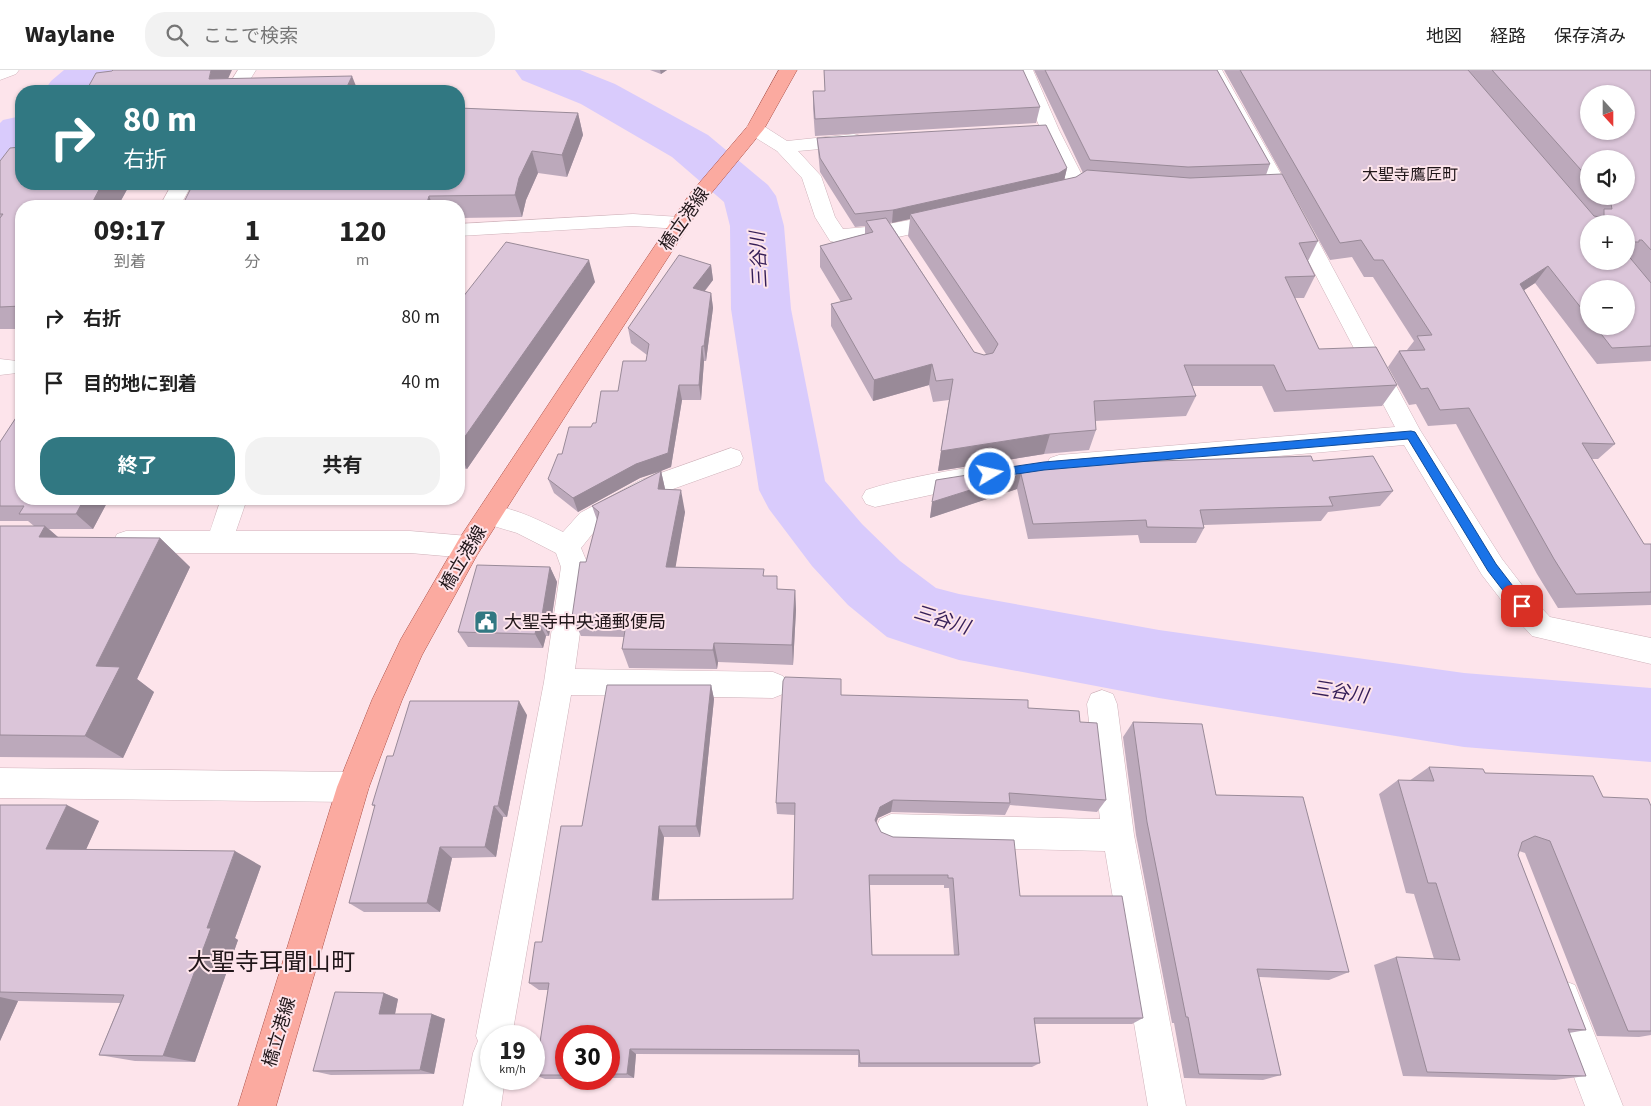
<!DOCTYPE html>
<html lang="ja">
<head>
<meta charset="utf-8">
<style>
  :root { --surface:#fff; --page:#f2f2f2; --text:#222; --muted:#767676; --line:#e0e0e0; --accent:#317882 }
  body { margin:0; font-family:"Source Sans 3","Noto Sans JP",sans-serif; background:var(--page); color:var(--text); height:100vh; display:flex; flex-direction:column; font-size:19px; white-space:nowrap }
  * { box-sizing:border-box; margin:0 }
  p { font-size:16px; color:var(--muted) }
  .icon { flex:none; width:28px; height:28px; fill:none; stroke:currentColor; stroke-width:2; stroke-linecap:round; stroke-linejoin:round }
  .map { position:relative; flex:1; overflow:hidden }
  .drawer { position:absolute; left:15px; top:130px; width:450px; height:305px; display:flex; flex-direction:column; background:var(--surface); border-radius:20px; box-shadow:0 1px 4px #0004 }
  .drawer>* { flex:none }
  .top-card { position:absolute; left:15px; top:15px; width:450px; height:105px; border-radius:20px; box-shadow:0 1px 4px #0004; background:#317882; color:#fff; overflow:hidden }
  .needle { width:32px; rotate:159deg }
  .fabs { position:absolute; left:1580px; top:15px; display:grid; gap:10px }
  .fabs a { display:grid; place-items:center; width:55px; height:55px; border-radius:50%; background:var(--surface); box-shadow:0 1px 4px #0004; font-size:25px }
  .speed { position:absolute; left:480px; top:955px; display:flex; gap:10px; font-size:25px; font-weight:700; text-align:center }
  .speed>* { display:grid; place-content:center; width:65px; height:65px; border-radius:50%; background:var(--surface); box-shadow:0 1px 4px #0004; line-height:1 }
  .speed small { font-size:12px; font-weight:400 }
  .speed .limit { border:8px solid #d22; background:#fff; color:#111 }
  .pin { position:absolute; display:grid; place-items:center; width:42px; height:42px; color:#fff; margin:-21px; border-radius:10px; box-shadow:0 2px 8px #0006 }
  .me { position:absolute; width:55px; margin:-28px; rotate:81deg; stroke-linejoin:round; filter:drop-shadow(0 0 4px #0008) }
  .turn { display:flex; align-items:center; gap:18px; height:105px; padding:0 25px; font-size:22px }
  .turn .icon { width:65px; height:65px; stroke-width:2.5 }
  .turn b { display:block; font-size:35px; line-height:42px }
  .eta { display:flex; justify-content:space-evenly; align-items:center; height:85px; text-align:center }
  .eta b { font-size:30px; font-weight:700; line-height:35px }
  .action { display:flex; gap:10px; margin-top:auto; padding:10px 25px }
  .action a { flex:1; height:58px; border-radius:20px; background:var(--accent); color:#fff; font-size:20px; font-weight:700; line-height:58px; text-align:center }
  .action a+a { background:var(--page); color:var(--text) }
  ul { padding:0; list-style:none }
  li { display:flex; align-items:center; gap:15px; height:65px; padding:0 25px }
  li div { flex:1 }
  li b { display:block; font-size:19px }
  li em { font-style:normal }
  header { display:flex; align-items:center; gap:30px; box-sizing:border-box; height:70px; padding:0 25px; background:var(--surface); border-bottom:1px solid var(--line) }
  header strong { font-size:24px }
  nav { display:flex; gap:28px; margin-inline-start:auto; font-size:18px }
  .search { width:350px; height:45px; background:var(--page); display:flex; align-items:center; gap:12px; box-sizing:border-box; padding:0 18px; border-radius:20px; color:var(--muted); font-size:19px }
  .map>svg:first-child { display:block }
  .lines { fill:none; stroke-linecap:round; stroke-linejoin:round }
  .river { fill:#d9cbfc; fill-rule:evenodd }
  .minor-casing { stroke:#cfb2ba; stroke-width:1 }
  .major-casing { stroke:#ac5148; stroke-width:1 }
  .minor { fill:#fff; fill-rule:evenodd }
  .major { fill:#fbaaa0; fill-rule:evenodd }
  .wall { fill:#bca9bb; fill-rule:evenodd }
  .shaded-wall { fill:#998a98 }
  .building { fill:#dbc5d9; stroke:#998a98; fill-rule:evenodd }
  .route { fill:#1a73e8; stroke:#114b97 }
  .labels { text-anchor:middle; stroke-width:4; stroke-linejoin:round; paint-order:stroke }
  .far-quarter-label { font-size:16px; fill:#201619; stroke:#fde4eb }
  .street-label { font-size:18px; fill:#201619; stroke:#fde4eb }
  .poi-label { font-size:18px; fill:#201619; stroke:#fde4eb; text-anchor:start }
  .water-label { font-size:19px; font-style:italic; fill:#351e57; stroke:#fde4eb }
  .near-quarter-label { font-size:24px; fill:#201619; stroke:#fde4eb }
</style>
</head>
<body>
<header>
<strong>Waylane</strong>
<div class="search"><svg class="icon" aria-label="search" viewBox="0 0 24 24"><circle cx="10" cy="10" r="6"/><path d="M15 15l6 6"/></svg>ここで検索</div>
<nav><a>地図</a><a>経路</a><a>保存済み</a></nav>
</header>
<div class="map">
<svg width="1651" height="1036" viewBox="0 0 1651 1036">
  <rect width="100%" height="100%" fill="#fde4eb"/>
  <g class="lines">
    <path class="river" d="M64,0H115L108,10L96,21H44L51,11Z
      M515,0H580L615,14L708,65L768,115L776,126L784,156L791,239L825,411L862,454L900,491L936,518L959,524L1159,560L1464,603L1651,618V692L1464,677L1159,628L959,590L914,576L887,567L848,535L812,496L769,439L759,420L731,239L730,156L724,132L672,87L581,34L522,10Z
      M21,46V87L18,90L0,94V53L3,50Z"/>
    <g class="minor-casing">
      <path id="minor" d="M0,0H19L16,4L0,10Z
        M238,0H256L243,21H225Z
        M1015,0H1033L1059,60L1084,109L1114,112L1117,116L1114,120L1107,122L1070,118L1041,60Z
        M1204,0H1222L1307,150L1420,360L1502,489L1532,528L1550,547L1651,568V594L1532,566L1512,544L1482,505L1404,375L1059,405L1050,402L1046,395L1050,388L1059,385L1395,357L1287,150Z
        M755,53L762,55L787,71L854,64L861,66L863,70L861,74L854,76L798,81L821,106L835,147L843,159L878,156L946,143L953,145L956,149L953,153C922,162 860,179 830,171L815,147L802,108L777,81L748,63L746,59L748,55Z
        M172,114H192L180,136H160Z
        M633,144L680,147L687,149L690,153L687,157L680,159L633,156L459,166V154Z
        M0,289L17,291L21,297L17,303L0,305Z
        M731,378L740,381L743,388L740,395L659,424L598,457L581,478L589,497L575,599L773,602L783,606L788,615L783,624L773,628L571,625L512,966H491V1009H505L501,1036H463L473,983L478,971L476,966L544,612L561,497L556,483L517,463L480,452L476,445L480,438C502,430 542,452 563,462L580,443L641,410Z
        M972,397L981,400L985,407L981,414L875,437L866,434L862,427L866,420C900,409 936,403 972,397Z
        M221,429H247L236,461H410L468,466L477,469L481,477L477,485L468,488L410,483H126L117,480L113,472L117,464L126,461H210Z
        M1102,620L1113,624L1117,634L1134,765L1186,1036H1148L1105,781L891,776L880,771L875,760L880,749L891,744L1100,749L1087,634L1091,624Z
        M0,698L353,702L364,706L369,717L364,728L353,732L0,728Z
        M1562,910L1575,915L1623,1036H1585L1544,928L1549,915Z"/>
    </g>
    <g class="major-casing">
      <path id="major" d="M779,0H797L764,59L704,132L580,323L477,485L422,585L402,630L369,717L276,1036H238L337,717L372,630L401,569L459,469L564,311L689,125L747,57Z"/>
    </g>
    <use href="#minor" class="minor"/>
    <use href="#major" class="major"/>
  </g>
  <path class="wall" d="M650,0H667L661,4Z
    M824,0L1040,37L1036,53L815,66L813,38V21H825Z
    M1034,0H1217L1270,94L1266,105L1318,171L1308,191L1315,206L1304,228H1295L1319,279L1397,315L1382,336L1274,342L1262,316H1192L1196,326L1186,346L1095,351L1096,360L1089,380L1044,384L938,401L949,330L933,332L929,315L873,331L831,256V234L841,232L820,197V176L865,164V156L855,157L820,102L818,81L817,68L1067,98L1064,110L1076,107L1083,103ZM910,149L908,166L986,284L984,285L974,282L890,153Z
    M1224,0H1651V291L1597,294L1535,213L1524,220L1615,374L1598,389H1592L1644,474H1651V535L1558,538L1537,504L1456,354L1428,356L1416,334L1409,335L1388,297L1399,281L1407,280L1414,271L1373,207H1364L1352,187L1330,190ZM1589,89L1626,126H1589ZM1626,154V191H1589ZM1589,219L1626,256H1589Z
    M578,43L583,65L567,107L538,103L526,130L522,147L459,148V136H182Z
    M0,91L21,114H130L118,136H21V259H0Z
    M711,195L713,210L705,221L711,223L713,238L706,291H704L701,330H682L671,397L661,401L665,419L685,442L675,497L765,506L778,519L795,520L796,540L793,595L718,592L717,599L629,598L622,579L624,567L581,566L572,547L597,450L592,436L661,401L640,408L578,442L554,423L548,409L562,384L596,353L618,321L646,291L647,285L631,273L628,258Z
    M595,212L467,399L459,397V232Z
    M21,332V429H109L93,459H49L59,468H160L190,497L137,609L154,622L123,688L0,687V456H34L28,451H0V372L19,343L16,340Z
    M1313,391L1393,421L1380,436L1328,442L1321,451L1204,455V458L1196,473H1140L1138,465L1028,469L1017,419L930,448L936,410L1096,393Z
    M550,497L557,512L549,566H546L543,578L468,577L458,562Z
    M711,615L714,629L700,767H664L658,830L793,829L795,745L777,744L776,733L841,625L1028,638L1080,652L1106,730L1097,742L1010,735L1005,745L891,742L878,748L876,753L881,762L1020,826L1143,948L1132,954H1035L1040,993L1032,997H858V985L636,984L634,1008H609V966H566V1009H545L535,1005L548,920H539L529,913L542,872L582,756ZM870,815H944V818H949L954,885H872Z
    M527,645L507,747H503L496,787L452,788L440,842H364L349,833L375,737L372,735L393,686Z
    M1133,652L1216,725L1349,902L1329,910L1259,907L1281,1005L1263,1010L1184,1008L1174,953H1172L1136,765L1123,667Z
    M1429,697L1485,703L1603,727L1651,736V965L1639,967L1597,966L1525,783L1519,781L1518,785L1586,960L1569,963L1586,1006L1555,1010L1403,1006L1374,895L1396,887L1434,889L1414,824L1406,823L1379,724L1398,710L1409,711Z
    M0,735L99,751L86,779L261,796L235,868L238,870L195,992L135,991L99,985L120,933L18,931L0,971Z
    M384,923L398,929L395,944H432L445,949L434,1004L331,1005L313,1001Z"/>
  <path class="shaded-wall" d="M211,0H232L223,20L209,9Z
    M660,0H667L661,4Z
    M352,6L358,21H345Z
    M578,43L583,65L567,107L562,85Z
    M532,81L538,103L526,130L522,147L515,125L519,108Z
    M1067,98L1064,111L910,144V149L892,153L893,140Z
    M102,114H130L118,136H92L91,135Z
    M429,126L433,136H426Z
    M589,190L595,212L467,399L459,382V375Z
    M711,195L713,210L695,233L693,218Z
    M1548,196L1535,213L1508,231L1520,214Z
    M711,223L713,238L706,291L704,276Z
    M702,276L704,291L701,330L699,315Z
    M932,294L929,315L873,331L874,310Z
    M679,315L682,330L671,397L661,401L666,423L658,419L661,401L640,408L578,442L573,428Z
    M1050,364L1044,384L938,401L941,381Z
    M1021,404L1017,419L930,448L932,432Z
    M681,420L685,442L672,518L666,497Z
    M84,429H109L93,459L76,444Z
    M45,456L79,485L39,467Z
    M160,468L190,497L137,609L154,622L123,688L85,666L96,596Z
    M550,497L557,512L549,566L541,551Z
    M795,520L796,540L793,595L792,575Z
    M538,551L546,566L543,578L535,564Z
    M714,573L718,592L717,599L713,580Z
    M711,615L714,629L700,767L696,756Z
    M519,631L527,645L507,747L498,736Z
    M893,730L891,742L878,748L873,761L875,750L880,737Z
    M67,735L99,751L80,793L46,779Z
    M494,736L503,747L496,787L485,777Z
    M659,756L664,767L658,839L652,830Z
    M440,777L452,788L440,842L427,833Z
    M235,781L261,796L235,868L238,870L195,992L163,986L207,858Z
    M384,923L398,929L394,949L379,944Z
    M0,927L18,931L0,971Z
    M432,944L445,949L434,1004L420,1000Z
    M630,979L636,984L634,1008L627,1004Z"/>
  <path class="building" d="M113,0H211L209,9L352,6L345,21H86L96,3L112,1Z
    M824,0H1023L1040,37L815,49L813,21H825Z
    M1045,0H1217L1270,94L1188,97L1090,90Z
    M1240,0H1468L1594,146L1604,148V139H1612L1611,134L1604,126H1626V89H1589V109L1492,0H1651V180L1642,170H1639V172H1626V154H1589V191H1626V183L1651,213V276L1612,278L1595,256H1626V219H1589V248L1548,196L1520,214L1615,374L1582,373L1644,474H1651V522L1576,524L1554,489L1469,338L1440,340L1428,318L1421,319L1399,281L1425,280L1417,266L1432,265L1383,190H1374L1361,170L1340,173ZM1589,24H1626V61H1589Z
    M459,38L578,43L562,85L532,81L519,108L515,125L429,126L426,136H182L193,114H459Z
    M1046,55L1067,98L1059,103L893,140L855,144L820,88L817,68Z
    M21,77V114H102L91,135L98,134L96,136H21V236L0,237V148L3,144H0V91L10,78Z
    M1087,100L1190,108L1282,104L1318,171L1299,173L1315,206L1285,207L1319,279L1376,277L1397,315L1286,321L1274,295H1184L1196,326L1094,331L1096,360L1050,364L941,381L953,309L936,311L932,294L874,310L831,234L852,229L820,176L873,162L866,151L886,148L974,282L984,285L993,283L998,274L910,144L1076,107Z
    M506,172L589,190L459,375V232Z
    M679,185L711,195L693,218L711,223L704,276H702L699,315H679L668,383L636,394L573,428L548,409L558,384H562L569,357H591L593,353H596L601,321H618L623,291H646L649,274L628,258Z
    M21,332V340H16Z
    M21,340V429H84L76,444H19L24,436H0V372Z
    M1311,386L1313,391L1373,386L1393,421L1329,427L1333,436L1200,440L1204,458L1147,457L1146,450L1033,454L1021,404L932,432L936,410L1049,392L1095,388L1096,393Z
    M661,401L658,419L681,420L666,497L764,499L763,506H777V519L795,520L792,575L714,573L713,580L622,579L627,548L572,547L580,492H586L599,442L592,436Z
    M0,456H45L39,467L160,468L96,596L120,597L85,666L0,665Z
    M477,495L550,497L541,551H538L535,564L458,562Z
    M785,607L841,609V625L1028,630V638L1079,641L1080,652L1097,653L1106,730L1009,723L1010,733L893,730L880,737L875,750L881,762L893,767L1014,770L1020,826H1122L1143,948H1034L1040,993H860L859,980L630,979L627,1004H609V966H566V1005H535L549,913H529L535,872H542L561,756H582L607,615H711L696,756H659L652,830L793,829L795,733H776L783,611ZM869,805H948V808H953L959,885H872Z
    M410,631H519L498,736H494L485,777H440L427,833H349L375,735H372L387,686H393Z
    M1133,652L1202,654L1216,725L1303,727L1349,902L1257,899L1281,1005L1199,1004L1188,947H1186L1147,752Z
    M1429,697L1483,699L1485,703L1593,706L1603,727L1648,729L1651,736V961H1628L1550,771L1535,766L1522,772L1518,785L1586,960L1568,959L1586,1006L1427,1002L1396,887L1460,890L1436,813H1428L1398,710L1434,711Z
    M0,735H67L46,779L235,781L207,858H211L163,986L99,985L124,925L0,922Z
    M335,922L384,923L379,944H432L420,1000L313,1001Z"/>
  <path class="route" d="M1411,361L1415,362L1496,494L1526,533L1528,536L1526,540H1518L1488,501L1408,369L1044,400L990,408L985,404L990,400L1044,392Z"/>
  <defs>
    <g id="civic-square" transform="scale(1.25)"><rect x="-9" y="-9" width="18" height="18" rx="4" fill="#317882" stroke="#fde4eb"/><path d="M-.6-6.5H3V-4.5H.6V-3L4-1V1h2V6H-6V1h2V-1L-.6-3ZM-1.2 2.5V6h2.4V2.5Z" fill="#fff"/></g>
  </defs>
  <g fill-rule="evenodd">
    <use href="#civic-square" x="486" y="552"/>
  </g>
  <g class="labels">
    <g class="far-quarter-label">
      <text x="1410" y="110">大聖寺鷹匠町</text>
    </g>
    <g class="street-label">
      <text transform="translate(684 149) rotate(-55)" y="6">橋立港線</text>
      <text transform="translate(463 488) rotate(-59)" y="6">橋立港線</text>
      <text transform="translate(279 962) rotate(-73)" y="6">橋立港線</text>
    </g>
    <g class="poi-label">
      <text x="504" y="558">大聖寺中央通郵便局</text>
    </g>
    <g class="water-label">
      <text transform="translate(758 190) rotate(-93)" y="7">三谷川</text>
      <text transform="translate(942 549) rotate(17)" y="7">三谷川</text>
      <text transform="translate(1340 621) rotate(9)" y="7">三谷川</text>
    </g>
    <g class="near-quarter-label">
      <text x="271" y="900">大聖寺耳聞山町</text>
    </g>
  </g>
</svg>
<div class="fabs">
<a><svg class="needle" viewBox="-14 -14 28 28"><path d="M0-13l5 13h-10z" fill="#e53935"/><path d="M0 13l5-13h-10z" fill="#767676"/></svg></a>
<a><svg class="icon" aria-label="sound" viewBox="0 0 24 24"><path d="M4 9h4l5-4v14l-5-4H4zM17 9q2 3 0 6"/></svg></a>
<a>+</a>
<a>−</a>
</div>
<div class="speed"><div>19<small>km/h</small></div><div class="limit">30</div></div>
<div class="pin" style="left:1522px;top:536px;background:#d93025"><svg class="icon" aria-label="arrive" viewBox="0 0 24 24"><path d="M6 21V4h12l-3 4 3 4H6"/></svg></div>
<svg class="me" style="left:990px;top:404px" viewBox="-20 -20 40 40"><circle r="17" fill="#1a73e8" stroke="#fff" stroke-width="3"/><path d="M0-11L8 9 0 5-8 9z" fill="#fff"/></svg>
<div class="top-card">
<div class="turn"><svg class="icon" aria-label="right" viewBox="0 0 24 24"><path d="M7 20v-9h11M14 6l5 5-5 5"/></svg><div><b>80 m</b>右折</div></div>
</div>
<section class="drawer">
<div class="eta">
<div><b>09:17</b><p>到着</p></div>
<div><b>1</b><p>分</p></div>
<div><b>120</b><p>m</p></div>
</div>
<ul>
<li><svg class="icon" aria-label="right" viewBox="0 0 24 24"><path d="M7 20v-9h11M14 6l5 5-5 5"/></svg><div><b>右折</b></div><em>80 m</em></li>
<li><svg class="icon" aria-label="arrive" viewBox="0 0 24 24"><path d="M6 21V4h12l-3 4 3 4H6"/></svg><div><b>目的地に到着</b></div><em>40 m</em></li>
</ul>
<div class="action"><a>終了</a><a>共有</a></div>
</section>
</div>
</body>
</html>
